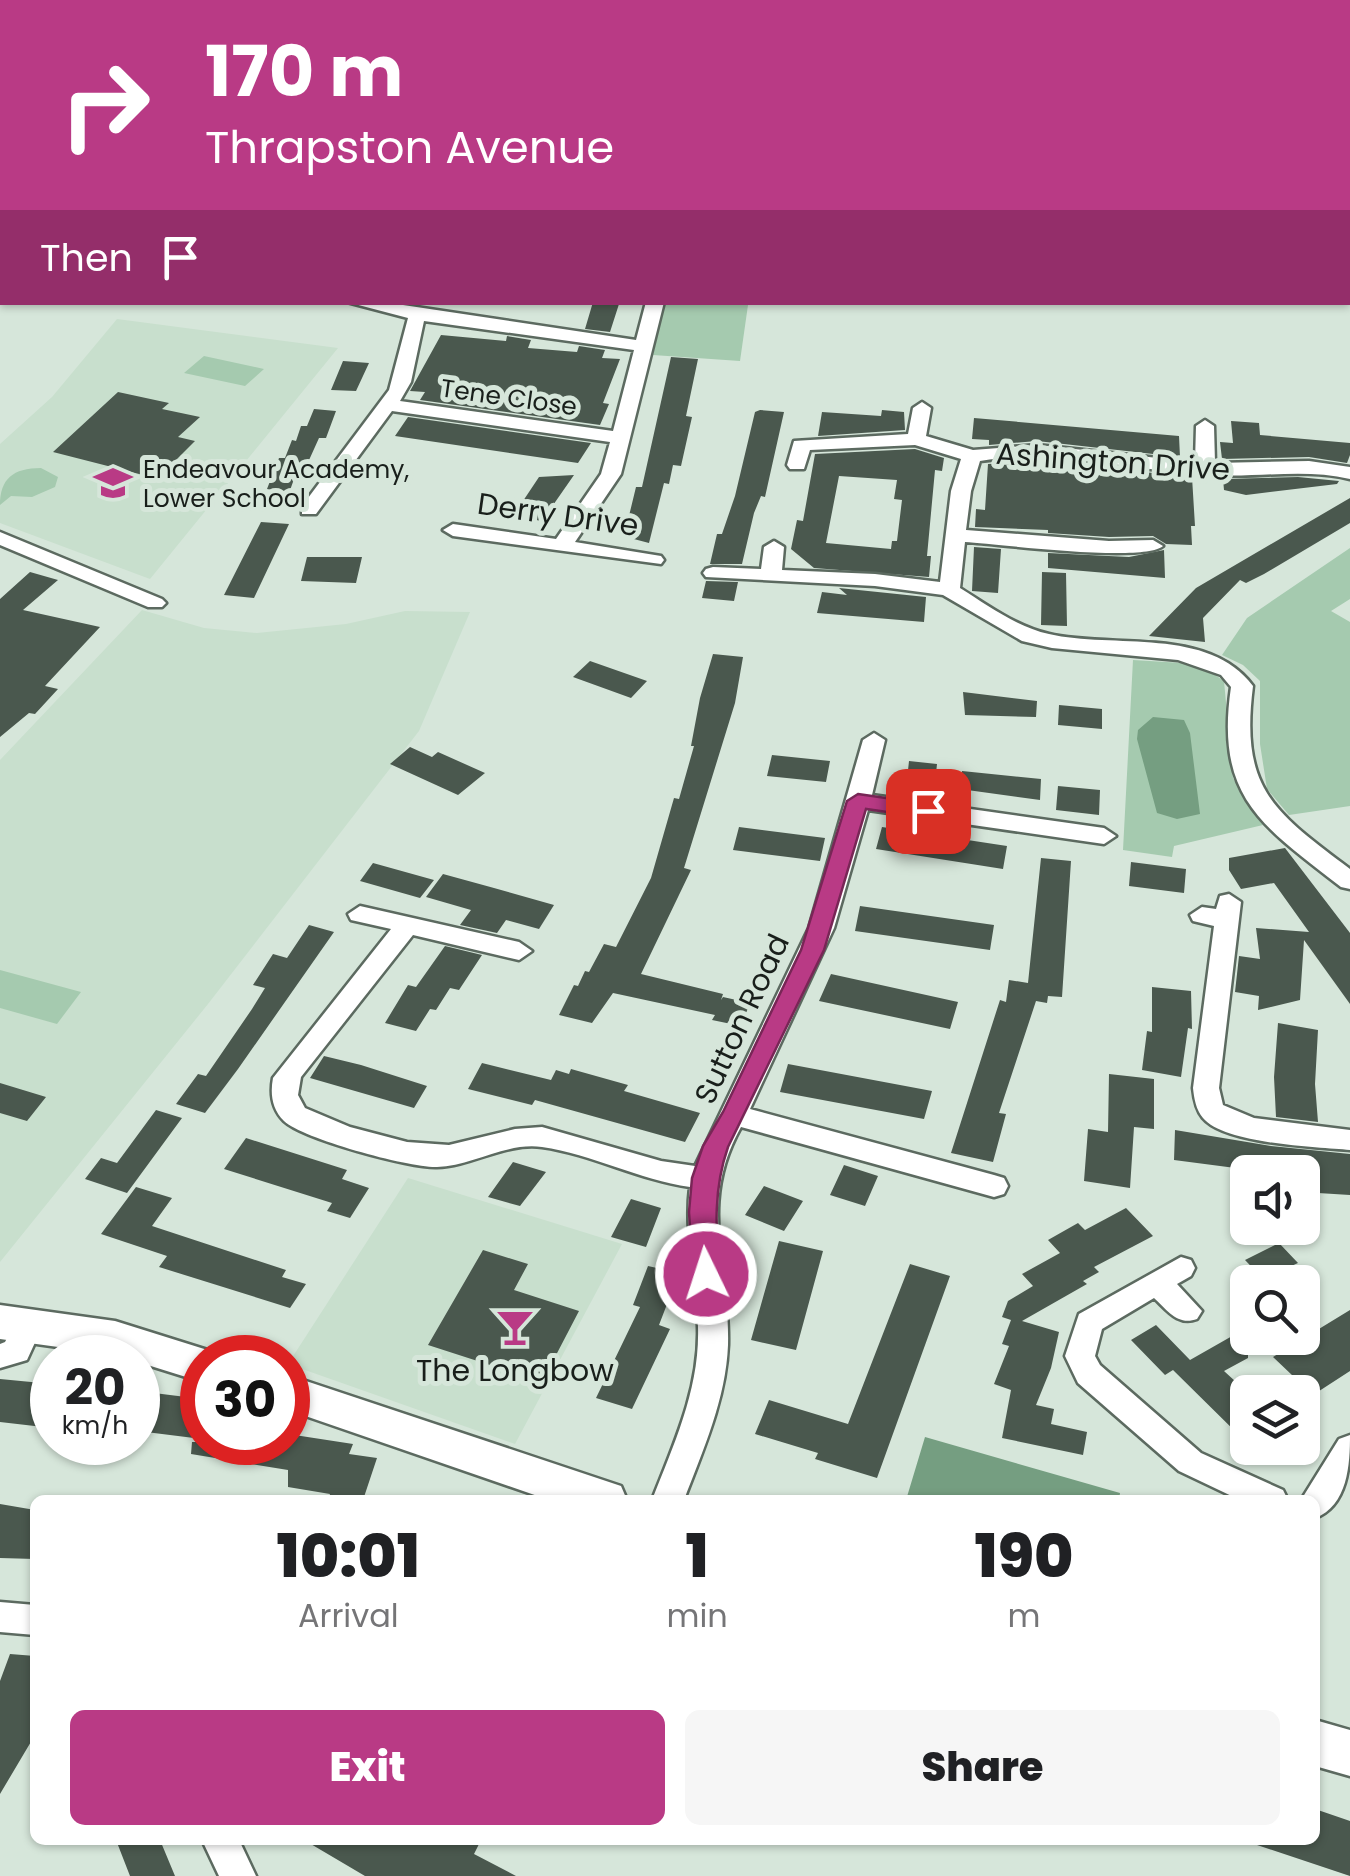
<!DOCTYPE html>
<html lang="en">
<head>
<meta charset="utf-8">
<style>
  :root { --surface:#fff; --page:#f6f6f6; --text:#202124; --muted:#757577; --accent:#b93a85 }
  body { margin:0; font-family:Poppins,sans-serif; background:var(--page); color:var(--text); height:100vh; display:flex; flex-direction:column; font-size:38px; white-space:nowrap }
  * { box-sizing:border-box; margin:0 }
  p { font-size:32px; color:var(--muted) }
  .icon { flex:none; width:55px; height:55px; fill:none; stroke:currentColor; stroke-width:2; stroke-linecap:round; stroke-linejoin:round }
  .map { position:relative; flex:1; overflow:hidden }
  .drawer { position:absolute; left:30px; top:1495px; width:1290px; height:350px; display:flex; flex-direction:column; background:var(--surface); border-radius:15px; box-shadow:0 2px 8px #0004 }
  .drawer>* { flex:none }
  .hud { position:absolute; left:0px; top:0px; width:1350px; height:305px; box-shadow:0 2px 8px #0004; background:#b93a85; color:#fff; overflow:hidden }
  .fabs { position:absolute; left:1230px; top:1155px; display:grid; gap:20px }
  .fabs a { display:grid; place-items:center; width:90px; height:90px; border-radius:15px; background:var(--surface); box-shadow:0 2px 8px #0004; font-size:50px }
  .speed { position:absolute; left:30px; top:1335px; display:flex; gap:20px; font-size:50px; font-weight:700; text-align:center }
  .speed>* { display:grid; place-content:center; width:130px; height:130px; border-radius:50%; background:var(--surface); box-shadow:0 2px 8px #0004; line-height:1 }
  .speed small { font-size:25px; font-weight:400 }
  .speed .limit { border:15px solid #d22; background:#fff; color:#111 }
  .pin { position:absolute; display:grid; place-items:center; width:85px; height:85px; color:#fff; margin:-42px; border-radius:20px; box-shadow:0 5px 15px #0006 }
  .me { position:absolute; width:110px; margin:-55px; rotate:356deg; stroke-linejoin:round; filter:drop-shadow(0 0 8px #0008) }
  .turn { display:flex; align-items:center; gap:35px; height:210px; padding:0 40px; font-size:45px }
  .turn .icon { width:130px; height:130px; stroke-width:2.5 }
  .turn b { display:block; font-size:70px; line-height:85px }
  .then { display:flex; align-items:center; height:95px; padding:0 40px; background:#0003; gap:20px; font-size:38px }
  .eta { display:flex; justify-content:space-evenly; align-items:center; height:170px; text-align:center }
  .eta b { font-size:60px; font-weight:800; line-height:70px }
  .button { display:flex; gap:20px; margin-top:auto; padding:20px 40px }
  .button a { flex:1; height:115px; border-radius:15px; background:var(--accent); color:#fff; font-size:40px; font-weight:800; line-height:115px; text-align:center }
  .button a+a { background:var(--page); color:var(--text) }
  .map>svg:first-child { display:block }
  .built { fill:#c8dfcd }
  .green { fill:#a5caaf }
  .water { fill:#759e81 }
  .building { fill:#4a584e; fill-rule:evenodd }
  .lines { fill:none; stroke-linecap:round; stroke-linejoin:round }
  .street-casing { stroke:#5c6a60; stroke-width:5 }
  .secondary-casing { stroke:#5c6a60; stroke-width:5 }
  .highway-casing { stroke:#5c6a60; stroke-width:5 }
  .street { fill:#fff; fill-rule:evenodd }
  .secondary { fill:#fff; fill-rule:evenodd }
  .highway { fill:#fff; fill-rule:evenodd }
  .route { fill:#b93a85; stroke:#782656; stroke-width:2.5 }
  .labels { text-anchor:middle; stroke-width:10; stroke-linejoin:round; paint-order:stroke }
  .far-street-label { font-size:25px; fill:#191f1b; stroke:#d6e6da }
  .far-poi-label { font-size:25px; fill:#191f1b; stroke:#d6e6da; text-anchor:start }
  .street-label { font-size:30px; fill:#191f1b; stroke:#d6e6da }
  .poi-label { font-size:30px; fill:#191f1b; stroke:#d6e6da }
</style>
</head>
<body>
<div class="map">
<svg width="1350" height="1876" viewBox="0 0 1350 1876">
  <rect width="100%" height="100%" fill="#d6e6da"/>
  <path class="built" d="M117,319L338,348L150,579L0,523V444L52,397Z
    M142,610L204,628L257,633L346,624L405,611L470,612L419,731L208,1004L0,1262V760Z
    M408,1178L622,1244L515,1444L288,1364Z"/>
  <path class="green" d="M665,303L748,305L740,361L653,355Z
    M204,356L264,369L245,386L184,373Z
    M41,468L58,477L55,487L32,497L11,496L0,505C0,479 13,468 41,468Z
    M1350,548V599L1331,611L1350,622V806L1289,815L1267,789L1260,744V681L1243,665L1222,655L1247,618Z
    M1133,660L1199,664L1224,681L1233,778L1263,825L1174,846L1172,857L1123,850Z
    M0,970L81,992L57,1024L0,1008Z"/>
  <path class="water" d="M1153,717L1184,720L1190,733L1200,814L1177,819L1157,813L1137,739L1138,730Z
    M925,1437L1120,1493L1119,1500H906Z"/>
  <path class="building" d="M593,302L619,304L610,332L585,329Z
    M441,335L506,341L507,336L531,340L528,348L577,352L579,346L605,350L602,358L620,359L603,403L609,404L600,425L420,400L425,392L410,391Z
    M671,357L698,359L686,416L692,417L681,466L673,465L669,484L664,483L649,543L630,538L635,520H628L636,487H642Z
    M343,361L369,363L356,391L331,390Z
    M118,392L169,403L162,409L200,417L178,437L195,441L169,467L155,464L143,475L53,452Z
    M314,409L336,411L326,438H319L305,469L298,468L289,493L267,489L279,458H285L292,440L296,441L301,426H307Z
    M760,410L784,412L765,497L761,496L754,513L742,564H710L717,534H722L735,496L755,412Z
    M882,410L904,412L905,430L818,436L822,412L881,416Z
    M408,417L591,443L578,463L395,436Z
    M974,418L1179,436L1180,457L1037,441L989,445V440L972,439Z
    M1231,421L1259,423L1260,435L1350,443V455L1347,463L1309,457L1222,459L1220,442L1233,443Z
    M915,449L944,458L942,471L935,470L927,556H931L929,577L814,568L791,549L797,520L803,521L815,454ZM839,476L897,480L894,499L902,500L897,541H892L891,549L826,543Z
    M1038,461L1192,477L1195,526H1191L1192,545L1166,544L1153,536L1109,537L1048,533V530L975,527L976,509L985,510L988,464Z
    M574,475L542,521L513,516L539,477Z
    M1298,477L1339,481L1337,484L1246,495L1224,490L1223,479Z
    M1350,498V523L1264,574L1246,583L1240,580L1203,618L1205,642L1149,636L1196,588Z
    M261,522L289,524L254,598L224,595Z
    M974,547L1001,549L998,593L972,591Z
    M1164,550L1165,578L1048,568V553L1129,557Z
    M307,557H362L356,583L301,581Z
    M30,572L58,580L23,610L100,627L45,686L58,689L35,714L29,713L0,737V599Z
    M1042,572L1066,573L1067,626L1041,625Z
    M706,581L738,582L734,601L702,598Z
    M839,588L926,597L924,622L817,613L822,592L847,595Z
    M713,654L743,657L735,703L684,868L691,870L641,974L723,994L721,1000L723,997L750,1003L741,1026L712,1020L715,1015L613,993L592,1023L559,1015L574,985L578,986L585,971L589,972L604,944L616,947L651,878L674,798L679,799L694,746H691L700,698Z
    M590,661L647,681L631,698L573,677Z
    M963,692L1037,701L1036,717L965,715Z
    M1059,705L1102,709V729L1058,725Z
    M410,747L432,757L438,752L485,773L458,795L390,764Z
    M772,755L830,761L826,782L767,776Z
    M909,761L937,764L934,792L906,789Z
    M962,771L1041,779L1040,800L960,789Z
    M1058,786L1100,790L1099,815L1056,810Z
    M739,827L825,838L820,861L733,850Z
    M882,827L1007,846L1003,869L876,849Z
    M1285,848L1350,933V1004L1304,940L1300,1000L1258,1010L1259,996L1235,992L1239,956L1260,959L1256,928L1309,932L1274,883L1241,889L1229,870V858Z
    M1041,858L1071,861L1062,997L1048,996L1047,1003L1036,1001L999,1113L1006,1114L993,1162L951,1153L1000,1000L1006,1002L1009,980L1028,983Z
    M1131,862L1186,869L1184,893L1129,886Z
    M373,863L434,880L420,898L360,881Z
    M443,874L494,888L554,905L539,929L506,920L497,933L460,925L471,910L426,897Z
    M860,906L994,925L990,950L855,931Z
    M309,925L334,932L238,1069L205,1113L176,1104L198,1074L206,1076L252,1009L265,988L253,985L273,954L287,958Z
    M445,946L482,955L459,990L450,988L436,1010L430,1009L416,1031L385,1023L408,985L416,987Z
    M831,974L958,1002L950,1029L819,1001Z
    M1152,987L1191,991L1192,1029L1188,1028L1181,1077L1142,1070L1147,1031L1152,1032Z
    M1278,1023L1318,1030L1315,1084L1318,1122L1276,1117L1274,1077Z
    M324,1056L361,1065L427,1086L414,1108L310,1078Z
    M482,1063L551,1080L556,1070L569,1074L571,1069L628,1085L624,1091L700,1113L685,1142L535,1100L532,1105L468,1089Z
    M788,1064L932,1091L924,1119L780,1092Z
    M1109,1074L1154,1079V1129L1134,1127L1130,1188L1084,1181L1088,1129L1108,1132Z
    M0,1083L46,1097L27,1121L0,1113Z
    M156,1110L182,1118L127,1193L85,1179L101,1158L117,1163Z
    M1175,1130L1271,1146L1350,1154V1195L1302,1192V1172H1266L1174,1160Z
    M246,1138L347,1170L342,1179L369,1188L350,1218L327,1211L332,1203L224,1169Z
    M513,1162L546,1172L520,1206L488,1197Z
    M844,1165L878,1176L865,1206L830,1195Z
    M764,1186L803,1201L784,1231L745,1215Z
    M136,1187L172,1198L152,1226L286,1270L282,1277L306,1284L290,1308L159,1267L167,1256L101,1234Z
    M631,1199L661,1208L646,1247L611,1237Z
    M1126,1208L1153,1236L1094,1267L1099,1272L1083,1281L1087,1284L1022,1321L1059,1332L1051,1368L1036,1405L1054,1409L1051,1424L1087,1432L1083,1455L1002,1438L1011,1390L994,1384L1009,1346L1002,1344L1011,1320L1002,1317L1008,1301L1033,1286L1022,1274L1060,1253L1048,1240L1078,1223L1085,1230Z
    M779,1241L823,1251L796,1350L751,1340Z
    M1279,1243L1298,1263L1287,1268L1301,1282H1266L1245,1260Z
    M483,1250L528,1264L514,1290L579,1311L542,1382L428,1345Z
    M910,1264L950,1276L877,1478L815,1459L818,1453L755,1434L769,1400L848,1424Z
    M648,1266L679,1273L659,1325L670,1329L632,1409L596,1398L640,1307L633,1305Z
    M1350,1310V1371L1313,1395L1273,1357Z
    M1156,1325L1190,1360L1248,1327V1358L1224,1371L1248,1393V1444L1173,1370L1165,1375L1131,1340Z
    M0,1379L52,1384V1428L0,1422Z
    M138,1391L202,1399V1415L194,1438L138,1431Z
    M288,1434L353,1444L349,1454L377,1458L363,1500H328L330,1494L288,1487V1470L191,1454L192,1442H288Z
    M0,1504L35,1510V1559L0,1558Z
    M10,1654L35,1656V1735L0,1794V1681Z
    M1315,1809L1350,1821V1876L1251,1843L1315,1840Z
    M116,1840H160L175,1876H130Z
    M304,1840H481L474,1854L516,1876H365Z"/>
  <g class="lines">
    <g class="street-casing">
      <path id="street" d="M608,0H622L623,2H609Z
        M727,0H741V1L728,2Z
        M1348,11H1350V19H1348Z
        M0,102L2,103V111L0,112Z
        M347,302H383L636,340L646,302H664L621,474L575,542L661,556L664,560L661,564L453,536L443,530L453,524L556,539L601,474L610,442L392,411L316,514H302V506L389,390L408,318ZM424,321L634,350L613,431L400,401L411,382Z
        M922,402L931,408L926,436L973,450L1037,445L1195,462L1196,426L1205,420L1214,426L1215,463L1309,461L1350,467V479C1304,468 1258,478 1211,475C1134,471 1058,449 980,461L971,491L966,530L1109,541L1153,540L1163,546C1144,563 999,544 965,542L960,588C987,605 1017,627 1049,634C1113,649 1209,626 1253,686C1240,789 1273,811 1350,869V889L1341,887C1261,825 1215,797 1231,687L1221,675L1178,660L1052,648L1022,641L943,595L875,586L706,577L703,573L706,569L713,567L761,569L764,547L774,541L784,547L782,570L875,574L940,582L951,491L961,459L915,445L810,450L804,469H790L787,465L794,441L908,434L913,408Z
        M0,532L162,599L166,603L162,607H148L0,545Z
        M874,733L885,740L872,795L1104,828L1116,836L1104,844L868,810L834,928L750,1109L994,1175L1004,1178L1008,1186L1004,1194L994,1197L741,1127C697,1205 730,1264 728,1345C726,1399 703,1450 684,1500H652C674,1444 700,1388 698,1327C697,1280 684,1234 690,1187C639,1180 592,1154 542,1147C506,1142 472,1166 437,1167C410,1168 303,1139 284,1121C272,1109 270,1094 273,1078L391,929L351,920L348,914L360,906L519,942L532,951L519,960L413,935L301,1077L298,1095L305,1108L350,1127L407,1142L449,1145L515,1129L542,1127L661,1161L695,1166L809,928L863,740Z
        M1229,894L1241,902L1219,1088L1223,1105L1254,1118L1350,1130V1150C1317,1147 1224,1144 1203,1118C1196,1110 1194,1098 1193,1088L1214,926L1193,921L1190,915L1202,907L1216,909L1220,896Z
        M1181,1257L1191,1260L1195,1268L1191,1276L1177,1284L1202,1311L1197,1319C1178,1326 1168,1311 1154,1298L1102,1329L1095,1356L1100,1365L1201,1453L1283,1490L1288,1500H1240L1179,1471L1078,1383L1065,1356L1079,1314Z
        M28,1313L38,1317L43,1325L27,1360L0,1368V1344L5,1342L18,1317Z
        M1350,1435C1350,1464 1348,1506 1315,1518V1500H1301L1339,1439Z
        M0,1602L35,1605V1635L0,1632Z
        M202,1840H239L256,1876H219Z"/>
    </g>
    <g class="secondary-casing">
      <path id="secondary" d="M0,1305L115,1321L217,1353L219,1358H202V1382L138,1362V1358L0,1339Z
        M288,1375L621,1486L627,1500H549L288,1410Z
        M1315,1720L1350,1730V1776L1315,1766Z"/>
    </g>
    <g class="highway-casing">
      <path id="highway" d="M42,0H83L85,2H43Z"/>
    </g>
    <use href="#street" class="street"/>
    <use href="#secondary" class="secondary"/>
    <use href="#highway" class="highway"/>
  </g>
  <path class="route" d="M858,794L928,804L939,811L928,818L866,809L824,950L728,1147C713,1190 716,1229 719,1274L715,1282L706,1285L697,1282L693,1274L689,1212L692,1178L703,1146L723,1112L801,950L847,801Z"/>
  <defs>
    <g id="school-bare" transform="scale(3)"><path d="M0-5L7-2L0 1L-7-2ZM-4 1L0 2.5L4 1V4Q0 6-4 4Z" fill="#b93a85" stroke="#d6e6da" stroke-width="2.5" paint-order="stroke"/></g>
    <g id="bar-bare" transform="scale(3)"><path d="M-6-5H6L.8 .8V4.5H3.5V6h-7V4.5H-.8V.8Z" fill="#b93a85" stroke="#d6e6da" stroke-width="2.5" paint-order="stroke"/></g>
  </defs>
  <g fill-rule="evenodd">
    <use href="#school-bare" x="113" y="483"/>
    <use href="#bar-bare" x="515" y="1327"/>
  </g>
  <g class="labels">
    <g class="far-street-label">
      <text transform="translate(509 397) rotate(8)" y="9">Tene Close</text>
    </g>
    <g class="far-poi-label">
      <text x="143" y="478">Endeavour Academy,<tspan x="143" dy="29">Lower School</tspan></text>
    </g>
    <g class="street-label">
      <text transform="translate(1113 462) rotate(4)" y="10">Ashington Drive</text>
      <text transform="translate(558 515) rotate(8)" y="10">Derry Drive</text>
      <text transform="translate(742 1019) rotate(-65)" y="10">Sutton Road</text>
    </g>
    <g class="poi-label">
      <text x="515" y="1381">The Longbow</text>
    </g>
  </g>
</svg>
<div class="fabs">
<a><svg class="icon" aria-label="sound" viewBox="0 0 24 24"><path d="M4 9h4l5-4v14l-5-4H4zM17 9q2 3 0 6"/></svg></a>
<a><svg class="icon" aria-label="search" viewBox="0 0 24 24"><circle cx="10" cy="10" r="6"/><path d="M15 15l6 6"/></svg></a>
<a><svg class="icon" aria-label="layers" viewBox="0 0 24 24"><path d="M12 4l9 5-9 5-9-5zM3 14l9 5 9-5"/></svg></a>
</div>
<div class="speed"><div>20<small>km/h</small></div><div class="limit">30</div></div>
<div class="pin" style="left:928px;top:811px;background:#d93025"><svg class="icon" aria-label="arrive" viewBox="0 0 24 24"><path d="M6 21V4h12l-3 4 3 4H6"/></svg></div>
<svg class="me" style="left:706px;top:1274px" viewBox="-20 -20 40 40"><circle r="17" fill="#b93a85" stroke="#fff" stroke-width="3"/><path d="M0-11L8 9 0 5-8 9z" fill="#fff"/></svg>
<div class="hud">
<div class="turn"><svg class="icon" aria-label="right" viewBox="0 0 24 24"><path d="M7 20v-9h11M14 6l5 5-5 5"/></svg><div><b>170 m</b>Thrapston Avenue</div></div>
<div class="then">Then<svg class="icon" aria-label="arrive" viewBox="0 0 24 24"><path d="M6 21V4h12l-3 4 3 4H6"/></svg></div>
</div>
<section class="drawer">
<div class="eta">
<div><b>10:01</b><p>Arrival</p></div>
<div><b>1</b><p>min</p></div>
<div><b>190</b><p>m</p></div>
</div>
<div class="button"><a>Exit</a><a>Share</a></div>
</section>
</div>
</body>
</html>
